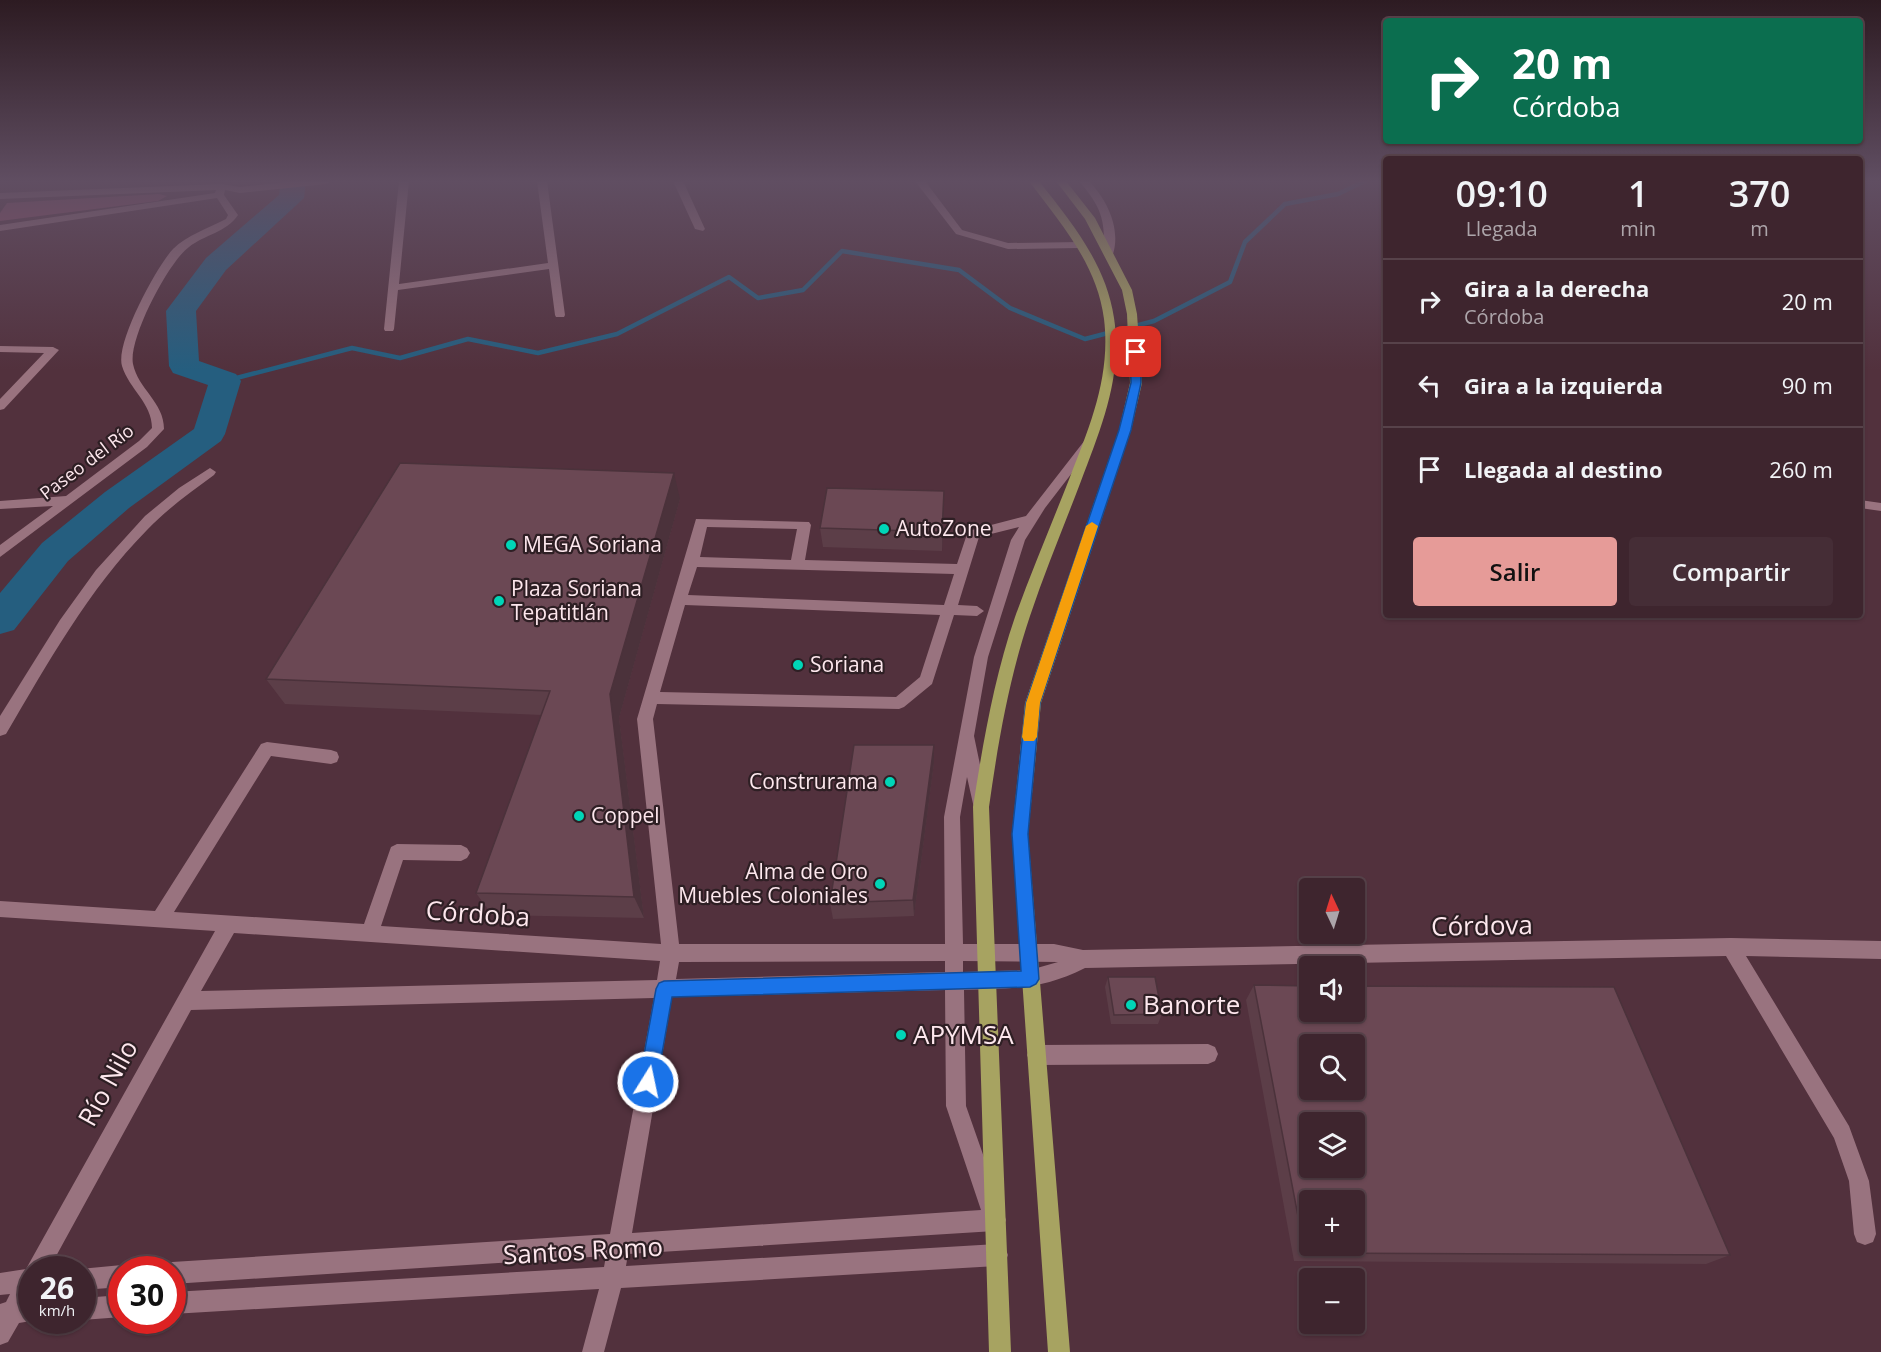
<!DOCTYPE html>
<html lang="es">
<head>
<meta charset="utf-8">
<style>
  :root { --surface:#3e252e; --page:#452d36; --text:#f1f3f6; --muted:#ada5aa; --line:#57424a; --accent:#e69b98 }
  body { margin:0; font-family:"Open Sans",sans-serif; background:var(--page); color:var(--text); height:100vh; display:flex; flex-direction:column; font-size:22px; white-space:nowrap }
  * { box-sizing:border-box; margin:0 }
  p { font-size:20px; color:var(--muted) }
  .icon { flex:none; width:33px; height:33px; fill:none; stroke:currentColor; stroke-width:2; stroke-linecap:round; stroke-linejoin:round }
  .map { position:relative; flex:1; overflow:hidden }
  .details { position:absolute; left:1383px; top:156px; width:480px; height:462px; display:flex; flex-direction:column; background:var(--surface); border-radius:6px; box-shadow:0 2px 4px #0004,0 0 0 2px var(--line) }
  .details>* { flex:none }
  .hud { position:absolute; left:1383px; top:18px; width:480px; height:126px; border-radius:6px; box-shadow:0 2px 4px #0004,0 0 0 2px var(--line); background:#0b6e4f; color:#fff; overflow:hidden }
  .needle { width:39px; rotate:356deg }
  .buttons { position:absolute; left:1299px; top:878px; display:grid; gap:12px }
  .buttons a { display:grid; place-items:center; width:66px; height:66px; border-radius:6px; background:var(--surface); box-shadow:0 2px 4px #0004,0 0 0 2px var(--line); font-size:30px }
  .speed { position:absolute; left:18px; top:1256px; display:flex; gap:12px; font-size:30px; font-weight:700; text-align:center }
  .speed>* { display:grid; place-content:center; width:78px; height:78px; border-radius:50%; background:var(--surface); box-shadow:0 2px 4px #0004,0 0 0 2px var(--line); line-height:1 }
  .speed small { font-size:15px; font-weight:400 }
  .speed .limit { border:9px solid #d22; background:#fff; color:#111 }
  .pin { position:absolute; display:grid; place-items:center; width:51px; height:51px; color:#fff; margin:-26px; border-radius:12px; box-shadow:0 3px 9px #0006 }
  .me { position:absolute; width:66px; margin:-33px; rotate:10deg; stroke-linejoin:round; filter:drop-shadow(0 0 4px #0008) }
  .turn { display:flex; align-items:center; gap:21px; height:126px; padding:0 30px; font-size:27px }
  .turn .icon { width:78px; height:78px; stroke-width:2.5 }
  .turn b { display:block; font-size:42px; line-height:51px }
  .eta { display:flex; justify-content:space-evenly; align-items:center; height:102px; text-align:center }
  .eta b { font-size:36px; font-weight:600; line-height:42px }
  .action { display:flex; gap:12px; margin-top:auto; padding:12px 30px }
  .action a { flex:1; height:69px; border-radius:6px; background:var(--accent); color:#111; font-size:24px; font-weight:600; line-height:69px; text-align:center }
  .action a+a { background:var(--page); color:var(--text) }
  ul { padding:0; list-style:none }
  li { display:flex; align-items:center; gap:18px; height:84px; padding:0 30px; border-top:2px solid var(--line) }
  li div { flex:1 }
  li b { display:block; font-size:22px }
  li em { font-style:normal }
  .map>svg:first-child { display:block }
  .green { fill:#944e68 }
  .lines { fill:none; stroke-linecap:round; stroke-linejoin:round }
  .stream { stroke:#255e7f; stroke-width:4.5 }
  .river { fill:#255e7f; fill-rule:evenodd }
  .minor { fill:#99737f; fill-rule:evenodd }
  .major { fill:#a7a361; fill-rule:evenodd }
  .wall { fill:#5c3e48 }
  .shaded-wall { fill:#4b323b }
  .building { fill:#6b4854; stroke:#4b323b; stroke-width:1.5; fill-rule:evenodd }
  .route { fill:#1a73e8; stroke:#114b97; stroke-width:1.5 }
  .slow { fill:#f59e0b }
  .poi-dot { fill:#00d5b7; stroke:#2e1f24; stroke-width:2 }
  .labels { text-anchor:middle; stroke-width:4.5; stroke-linejoin:round; paint-order:stroke }
  .far-street-label { font-size:18px; fill:#fde7ed; stroke:#2e1f24 }
  .poi-label { font-size:21px; fill:#fde7ed; stroke:#2e1f24; text-anchor:start }
  .near-street-label { font-size:26px; fill:#fde7ed; stroke:#2e1f24 }
  .near-poi-label { font-size:26px; fill:#fde7ed; stroke:#2e1f24; text-anchor:start }
</style>
</head>
<body>
<div class="map">
<svg width="1881" height="1352" viewBox="0 0 1881 1352">
  <rect width="100%" height="100%" fill="#52313d"/>
  <path class="green" d="M159,194L167,196L158,201L0,221V213L7,203Z"/>
  <g class="lines">
    <path class="stream" d="M225,381L352,348L400,358L468,339L538,353L617,334L729,277L758,298L803,290L842,251L959,270L1010,308L1085,339L1154,321L1230,282L1245,242L1285,204L1338,194L1365,181"/>
    <path class="river" d="M281,181H306L304,198L226,270L196,311L199,361L236,374L241,381L225,434L221,441L129,508L68,561L14,630L0,634V593L42,543L105,492L194,429L208,385L173,373L169,366L166,311L206,258L279,195Z"/>
    <path class="minor" d="M298,181H331L326,184L240,193L225,190L224,195L238,215C227,232 204,235 189,247C169,261 128,339 133,364C138,389 164,402 164,429L147,447L0,557V545L53,506L0,509V501L66,496L139,441L152,428C152,403 129,389 122,366C115,343 157,266 173,249C187,235 209,228 226,219L228,215L217,198L0,231V225L215,193L216,190L0,199V193L221,184L240,187Z
      M399,181H409L399,284L548,263L537,181H547L565,315L564,317H556L555,315L549,269L398,290L394,329L393,331H385L384,329Z
      M673,181H683L705,229L703,231L695,229Z
      M915,181H925L962,230L1008,243L1080,242L1085,245L1080,248L1008,249L956,234Z
      M1079,181H1089C1107,200 1121,228 1113,254L1104,252C1105,218 1101,207 1079,181Z
      M0,346L53,347L59,350L4,409L0,410V399L44,353L0,352Z
      M1089,439L1095,443L1045,508L1025,540L988,657L974,736L988,803L986,808L980,810L974,808L967,777L960,817L963,944H1054L1083,950L1731,938L1881,941V959L1746,956L1849,1126L1869,1181L1876,1234L1873,1242L1865,1245L1857,1242L1854,1234L1849,1181L1834,1138L1726,956L1085,968C1042,990 1011,988 964,990L966,1106L1006,1220L1003,1228L995,1231L628,1254L626,1266L997,1244L1005,1247L1008,1255L1005,1263L997,1266L621,1288L604,1352H582L599,1289L172,1314V1292L604,1267L606,1256L172,1284V1269H163L164,1265L172,1262L610,1234L654,998L191,1010L49,1269H32V1320H37L19,1323L8,1342L0,1345V1304L6,1302L10,1294L0,1295V1273L26,1269L215,931L0,917V901L155,911L261,744L267,742L331,750L337,752L339,757L337,762L331,764L271,756L174,912L364,924L391,847L397,844L461,845L467,848L470,853L467,858L461,861L403,860L381,926L661,944L637,719L696,519L809,522L811,525L805,560L957,564L968,531L1026,516L1085,440ZM707,527L797,529L791,560L700,557ZM1019,527L1011,540L974,657L944,817L945,944H679L653,719L657,704L899,709L904,707L932,684L954,615L977,616L984,611L977,606L958,605L979,537ZM697,567L954,574L944,605L688,595ZM685,605L940,615L920,677L896,697L660,692ZM234,933L660,961L657,980L201,991ZM945,961V972L676,979L679,962ZM963,961L1058,962L1030,970L963,972ZM945,990L946,1106L981,1210L632,1233L672,997Z
      M210,468L216,472L214,475C191,492 167,509 147,530C88,590 48,663 6,734L0,736V716L60,620L96,570L145,516L179,488Z
      M1860,500L1881,503V511L1860,508Z
      M1208,1044L1215,1047L1218,1054L1215,1061L1208,1064L1037,1065L1030,1062L1027,1055L1030,1048L1037,1045Z
      M122,1265L130,1269H122V1287L82,1290V1269H80Z
      M122,1295V1317L82,1320V1298Z"/>
    <path class="major" d="M1029,181H1039C1072,223 1106,264 1114,318C1123,376 1101,428 1081,481C1064,526 1045,571 1030,616C1009,678 998,743 989,807L1011,1352H989L973,807C983,743 994,678 1015,617C1032,570 1052,523 1070,477C1090,426 1111,376 1104,319C1097,264 1061,224 1029,181Z
      M1056,181H1066L1095,218L1132,290L1137,314L1142,383L1131,430L1041,703L1028,834L1070,1352H1048L1012,834L1025,703L1119,430L1130,383L1127,314L1122,290L1085,219Z"/>
  </g>
  <path class="wall" d="M680,499L619,718L644,918L492,915L476,893L541,715L285,704L266,679Z
    M944,511L942,551L823,547L820,528Z
    M934,745V763L914,916L833,919L830,903Z
    M1108,977L1162,1014L1158,1024H1111L1105,987Z
    M1254,985L1730,1255L1706,1264L1294,1261L1246,1000Z"/>
  <path class="shaded-wall" d="M674,473L680,499L619,718L644,918L634,897L610,694Z
    M944,491V511L942,551V532Z
    M934,745V763L914,916L913,900Z"/>
  <path class="building" d="M400,463L674,473L610,694L634,897L476,893L550,691L266,679Z
    M827,488L944,491L942,532L820,528Z
    M854,745H934L913,900L830,903Z
    M1108,977H1155L1162,1014L1114,1015Z
    M1254,985L1310,986V1011H1354V986L1614,987L1730,1255L1305,1253ZM1310,1044H1354V1089H1310ZM1310,1122H1354V1167H1310ZM1310,1200H1354V1245H1310Z"/>
  <linearGradient id="sky" x2="0" y2="1"><stop stop-color="#2d1b22"/><stop offset="0.49" stop-color="#604e62"/><stop offset="1" stop-color="#604e62" stop-opacity="0"/></linearGradient>
  <rect width="1881" height="370" fill="url(#sky)"/>
  <path class="route" d="M1136,349L1141,352V383L1131,430L1040,703L1028,834L1039,979L1036,984L1030,987L672,997L657,1082L654,1088L648,1091L642,1088L639,1082L656,989L659,983L664,981L1021,971L1012,834L1026,703L1119,430L1131,383L1130,352Z"/>
  <path class="slow" d="M1092,522L1098,526L1040,703L1037,737L1034,741H1024L1022,737L1026,703L1086,526Z"/>
  <g class="poi-dot">
    <circle cx="884" cy="529" r="6"/>
    <circle cx="511" cy="545" r="6"/>
    <circle cx="499" cy="601" r="6"/>
    <circle cx="798" cy="665" r="6"/>
    <circle cx="890" cy="782" r="6"/>
    <circle cx="579" cy="816" r="6"/>
    <circle cx="880" cy="884" r="6"/>
    <circle cx="1131" cy="1005" r="6"/>
    <circle cx="901" cy="1035" r="6"/>
  </g>
  <g class="labels">
    <g class="far-street-label">
      <text transform="translate(87 462) rotate(-37)" y="6">Paseo del Río</text>
    </g>
    <g class="poi-label">
      <text x="896" y="536">AutoZone</text>
      <text x="523" y="552">MEGA Soriana</text>
      <text x="511" y="596">Plaza Soriana<tspan x="511" dy="24">Tepatitlán</tspan></text>
      <text x="810" y="672">Soriana</text>
      <text x="878" y="789" text-anchor="end">Construrama</text>
      <text x="591" y="823">Coppel</text>
      <text x="868" y="879" text-anchor="end">Alma de Oro<tspan x="868" dy="24">Muebles Coloniales</tspan></text>
    </g>
    <g class="near-street-label">
      <text transform="translate(478 914) rotate(4)" y="9">Córdoba</text>
      <text transform="translate(1482 926) rotate(-1)" y="9">Córdova</text>
      <text transform="translate(108 1083) rotate(-61)" y="9">Río Nilo</text>
      <text transform="translate(583 1251) rotate(-3)" y="9">Santos Romo</text>
    </g>
    <g class="near-poi-label">
      <text x="1143" y="1014">Banorte</text>
      <text x="913" y="1044">APYMSA</text>
    </g>
  </g>
</svg>
<div class="buttons">
<a><svg class="needle" viewBox="-14 -14 28 28"><path d="M0-13l5 13h-10z" fill="#e53935"/><path d="M0 13l5-13h-10z" fill="#ada5aa"/></svg></a>
<a><svg class="icon" aria-label="sound" viewBox="0 0 24 24"><path d="M4 9h4l5-4v14l-5-4H4zM17 9q2 3 0 6"/></svg></a>
<a><svg class="icon" aria-label="search" viewBox="0 0 24 24"><circle cx="10" cy="10" r="6"/><path d="M15 15l6 6"/></svg></a>
<a><svg class="icon" aria-label="layers" viewBox="0 0 24 24"><path d="M12 4l9 5-9 5-9-5zM3 14l9 5 9-5"/></svg></a>
<a>+</a>
<a>−</a>
</div>
<div class="speed"><div>26<small>km/h</small></div><div class="limit">30</div></div>
<div class="pin" style="left:1136px;top:352px;background:#d93025"><svg class="icon" aria-label="arrive" viewBox="0 0 24 24"><path d="M6 21V4h12l-3 4 3 4H6"/></svg></div>
<svg class="me" style="left:648px;top:1082px" viewBox="-20 -20 40 40"><circle r="17" fill="#1a73e8" stroke="#fff" stroke-width="3"/><path d="M0-11L8 9 0 5-8 9z" fill="#fff"/></svg>
<div class="hud">
<div class="turn"><svg class="icon" aria-label="right" viewBox="0 0 24 24"><path d="M7 20v-9h11M14 6l5 5-5 5"/></svg><div><b>20 m</b>Córdoba</div></div>
</div>
<section class="details">
<div class="eta">
<div><b>09:10</b><p>Llegada</p></div>
<div><b>1</b><p>min</p></div>
<div><b>370</b><p>m</p></div>
</div>
<ul>
<li><svg class="icon" aria-label="right" viewBox="0 0 24 24"><path d="M7 20v-9h11M14 6l5 5-5 5"/></svg><div><b>Gira a la derecha</b><p>Córdoba</p></div><em>20 m</em></li>
<li><svg class="icon" aria-label="left" viewBox="0 0 24 24"><path d="M17 20v-9H6M10 6l-5 5 5 5"/></svg><div><b>Gira a la izquierda</b></div><em>90 m</em></li>
<li><svg class="icon" aria-label="arrive" viewBox="0 0 24 24"><path d="M6 21V4h12l-3 4 3 4H6"/></svg><div><b>Llegada al destino</b></div><em>260 m</em></li>
</ul>
<div class="action"><a>Salir</a><a>Compartir</a></div>
</section>
</div>
</body>
</html>
